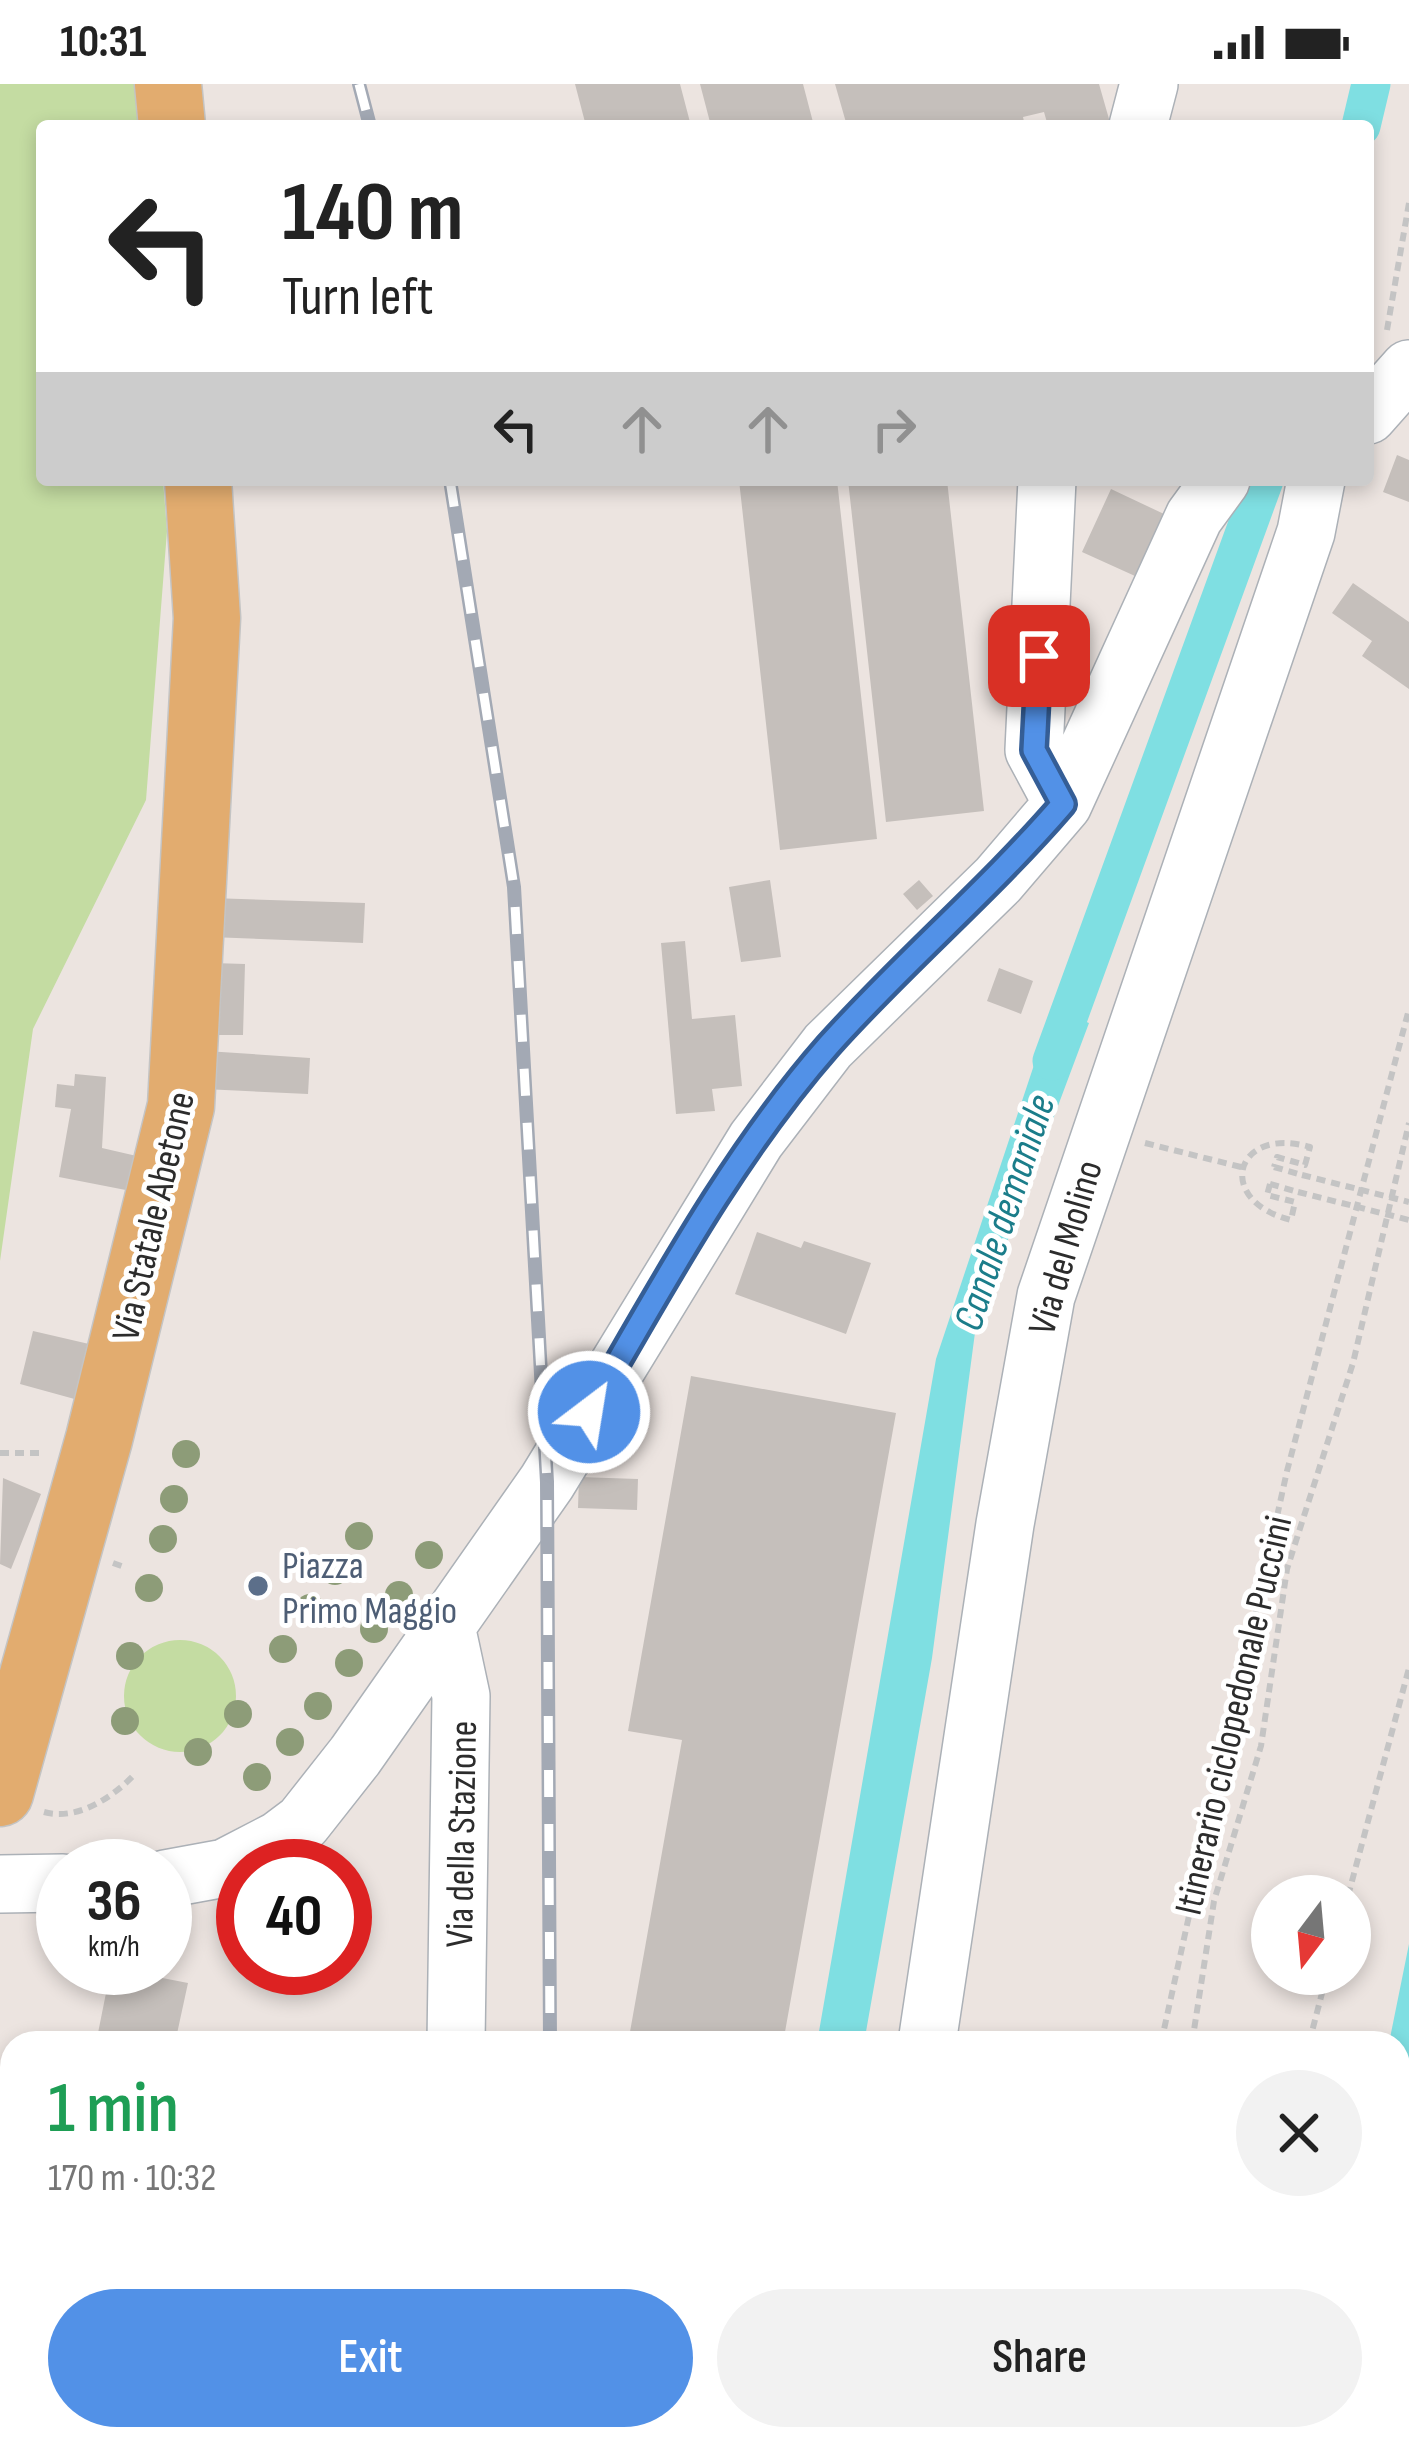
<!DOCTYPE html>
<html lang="en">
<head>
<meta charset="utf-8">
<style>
  :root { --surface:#fff; --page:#f2f2f2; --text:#222; --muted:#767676; --accent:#5291e7 }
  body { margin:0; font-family:"Sofia Sans Condensed",sans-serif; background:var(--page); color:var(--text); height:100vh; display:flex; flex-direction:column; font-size:45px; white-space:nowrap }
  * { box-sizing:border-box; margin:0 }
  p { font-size:39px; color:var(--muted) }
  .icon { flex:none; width:66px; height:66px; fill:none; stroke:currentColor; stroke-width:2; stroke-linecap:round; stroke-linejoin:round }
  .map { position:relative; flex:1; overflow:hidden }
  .sheet { position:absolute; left:0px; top:1947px; width:1410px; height:420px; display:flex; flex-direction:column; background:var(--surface); border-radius:36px 36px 0 0; box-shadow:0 6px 18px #0003 }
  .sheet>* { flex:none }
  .banner { position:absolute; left:36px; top:36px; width:1338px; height:366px; border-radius:12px; box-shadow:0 6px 18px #0003; background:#fff; color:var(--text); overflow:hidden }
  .needle { width:78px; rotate:196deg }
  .fabs { position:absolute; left:1251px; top:1791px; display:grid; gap:24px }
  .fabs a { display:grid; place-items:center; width:120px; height:120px; border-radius:50%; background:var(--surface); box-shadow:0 6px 18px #0003; font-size:60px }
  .speed { position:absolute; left:36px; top:1755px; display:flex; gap:24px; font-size:60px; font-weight:700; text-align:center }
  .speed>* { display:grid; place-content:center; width:156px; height:156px; border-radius:50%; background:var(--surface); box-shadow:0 6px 18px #0003; line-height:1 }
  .speed small { font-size:30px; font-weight:400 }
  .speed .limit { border:18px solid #d22; background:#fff; color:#111 }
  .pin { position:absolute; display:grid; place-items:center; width:102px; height:102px; color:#fff; margin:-51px; border-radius:24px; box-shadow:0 6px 18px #0006 }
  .me { position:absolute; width:132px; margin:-66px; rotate:31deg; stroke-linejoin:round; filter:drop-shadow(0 0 9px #0008) }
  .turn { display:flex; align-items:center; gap:42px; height:252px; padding:0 48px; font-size:54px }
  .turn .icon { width:156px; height:156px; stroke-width:2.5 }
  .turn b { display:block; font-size:84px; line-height:102px }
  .lanes { display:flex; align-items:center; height:114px; padding:0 48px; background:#0003; justify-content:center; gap:60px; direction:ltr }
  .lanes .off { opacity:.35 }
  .round { display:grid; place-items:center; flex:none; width:126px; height:126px; border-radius:63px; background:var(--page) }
  .overview { display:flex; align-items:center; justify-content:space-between; height:204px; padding:0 48px }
  h1 { font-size:72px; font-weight:600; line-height:90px; color:#1e9e55 }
  .primary-button { display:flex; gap:24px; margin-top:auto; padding:24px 48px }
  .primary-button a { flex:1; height:138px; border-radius:72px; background:var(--accent); color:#fff; font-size:48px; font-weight:600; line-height:138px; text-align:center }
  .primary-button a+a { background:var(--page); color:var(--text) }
  .status { display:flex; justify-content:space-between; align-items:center; height:84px; padding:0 60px; background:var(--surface); direction:ltr }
  .status svg { height:33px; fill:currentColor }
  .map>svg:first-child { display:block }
  .green { fill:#c4dca2 }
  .water { fill:#7fdfe2 }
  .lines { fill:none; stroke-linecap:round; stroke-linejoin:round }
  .canal { stroke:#7fdfe2; stroke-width:39 }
  .building { fill:#c5bfbb }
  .minor-casing { stroke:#acb1b7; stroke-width:60 }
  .major-casing { stroke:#c4c4c4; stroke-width:69 }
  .path { stroke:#c4c4c4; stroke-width:6; stroke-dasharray:9 6; stroke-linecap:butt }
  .minor { stroke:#fff; stroke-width:57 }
  .major { stroke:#e2ac6f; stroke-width:66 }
  .rail-casing { stroke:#a3a9b4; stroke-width:14 }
  .rail { stroke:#fff; stroke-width:9; stroke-dasharray:27; stroke-linecap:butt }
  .path-bridge { stroke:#c4c4c4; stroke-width:6; stroke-dasharray:9 6; stroke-linecap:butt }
  .tree { fill:#8d9c78 }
  .route-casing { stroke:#355e96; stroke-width:30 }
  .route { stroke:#5291e7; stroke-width:21 }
  .service-dot { fill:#5c6f8a; stroke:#fff; stroke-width:4.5 }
  .labels { text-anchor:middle; stroke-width:10; stroke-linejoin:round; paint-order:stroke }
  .street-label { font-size:39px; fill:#2c2c2c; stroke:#fff }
  .service-label { font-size:39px; fill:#4e5e75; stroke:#fff; text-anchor:start }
  .water-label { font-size:42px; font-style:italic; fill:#1b7d8a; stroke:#fff }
</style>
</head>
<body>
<div class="status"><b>10:31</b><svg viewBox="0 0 49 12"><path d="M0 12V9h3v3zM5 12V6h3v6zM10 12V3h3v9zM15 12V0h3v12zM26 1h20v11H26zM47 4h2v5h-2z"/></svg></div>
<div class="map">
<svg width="1409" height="2367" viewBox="0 0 1409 2367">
  <rect width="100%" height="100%" fill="#ece4e0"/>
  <path class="green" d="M0,0H137L139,42H42V396H163L167,447L146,716L33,945L0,1177Z
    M124 1612a56 56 0 1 1 112 0a56 56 0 1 1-112 0Z"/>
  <path class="water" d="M1053,924L1089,939L976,1241L932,1574L864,1959H817L936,1275Z
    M1409,1860V2367H1311L1313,2355H1398V1959H1389Z"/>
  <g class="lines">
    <path class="canal" d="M1361,42L1371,0
      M1052,977L1264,396"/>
  </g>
  <path class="building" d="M575,0H680L691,42H586Z
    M700,0H803L814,42H711Z
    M835,0H1099L1111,42H1048L1044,28L1023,33L1025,42H847Z
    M1397,371L1409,376V418L1383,408Z
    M739,396H837L877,755L780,766Z
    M848,396H947L984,727L886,738Z
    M1111,405L1164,430L1135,492L1082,468Z
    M1353,499L1409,538V605L1362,572L1372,557L1332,529Z
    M770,796L781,873L741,878L729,803Z
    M919,796L933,812L917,826L903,810Z
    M211,814L365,819L363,859L210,853Z
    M685,857L692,935L735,931L742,1002L712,1005L715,1027L676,1030L661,859Z
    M213,879L245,880L243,951H211Z
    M999,884L1033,897L1021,930L987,917Z
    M206,967L310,974L308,1010L204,1005Z
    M75,990L106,993L102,1064L141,1073L136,1108L59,1093L71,1025L55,1023L57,1000L74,1002Z
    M757,1148L801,1164L804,1157L871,1179L846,1250L735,1210Z
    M33,1247L102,1263L89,1319L20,1300Z
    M691,1292L896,1329L783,1959H628L682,1656L628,1647Z
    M579,1393L638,1395L637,1426L578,1424Z
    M3,1394L41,1410L11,1485L0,1480Z
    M111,1884L188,1899L175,1959H96Z
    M609,2355H712L710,2367H610Z"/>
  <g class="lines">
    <g class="minor-casing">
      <path id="minor" d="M1138,42L1149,0
        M1368,331L1409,285
        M1047,396L1034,666L1063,720
        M446,1542L461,1612L456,1959
        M165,1795L225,1784L279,1756L303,1738L355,1672L547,1398L756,1056L828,962L998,796L1063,720L1194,433L1221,396
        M0,1800L63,1799
        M927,1959L1005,1440L1046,1212L1306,448L1316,396
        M893,2355L894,2367
        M405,2367L408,2355"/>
    </g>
    <g class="major-casing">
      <path id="major" d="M168,0L172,42
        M0,1709L99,1355L181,1022L207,534L198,396"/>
    </g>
    <path class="path" d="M1387,246L1409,119
      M1145,1059L1241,1083
      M1274,1083L1302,1091
      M1270,1100L1267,1111L1295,1118L1291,1136C1214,1117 1234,1041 1310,1063L1305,1081L1277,1073L1274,1083
      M1270,1100L1298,1108
      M0,1369H41
      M113,1479L127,1484
      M44,1728C77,1737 112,1714 135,1690
      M1348,1812L1409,1584
      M1161,1959L1287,1387L1409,925
      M1192,1959L1214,1817L1261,1662L1287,1485L1353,1279L1409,1039
      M1309,1959L1327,1890
      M0,2261H12
      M1078,2367L1080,2355
      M1108,2367L1110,2355
      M1232,2367L1234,2355"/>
    <use href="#minor" class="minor"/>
    <use href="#major" class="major"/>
    <g class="rail-casing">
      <path id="rail" d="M359,0L370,42
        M450,396L514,803L547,1398L550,1959
        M548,2367V2355"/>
    </g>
    <use href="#rail" class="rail"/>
    <path class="path-bridge" d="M1302,1091L1409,1118
      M1298,1108L1409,1136"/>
  </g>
  <g class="tree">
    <circle cx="186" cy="1370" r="14"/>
    <circle cx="174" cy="1415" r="14"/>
    <circle cx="359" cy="1452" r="14"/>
    <circle cx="163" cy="1455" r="14"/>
    <circle cx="429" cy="1471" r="14"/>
    <circle cx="335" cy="1487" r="14"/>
    <circle cx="149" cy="1504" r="14"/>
    <circle cx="399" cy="1511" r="14"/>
    <circle cx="310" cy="1524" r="14"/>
    <circle cx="374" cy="1545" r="14"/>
    <circle cx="283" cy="1565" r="14"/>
    <circle cx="130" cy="1572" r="14"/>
    <circle cx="349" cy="1579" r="14"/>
    <circle cx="318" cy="1622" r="14"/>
    <circle cx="238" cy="1630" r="14"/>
    <circle cx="125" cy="1637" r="14"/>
    <circle cx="290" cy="1658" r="14"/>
    <circle cx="198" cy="1668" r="14"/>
    <circle cx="257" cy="1693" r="14"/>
  </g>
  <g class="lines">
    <g class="route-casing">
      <path id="route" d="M589,1328C661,1204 733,1070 828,962C903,878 989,806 1063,720L1034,666L1039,572"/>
    </g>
    <use href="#route" class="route"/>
  </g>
  <circle class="service-dot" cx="258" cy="1502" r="12"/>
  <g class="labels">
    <g class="street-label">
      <text transform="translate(152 1132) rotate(-77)" y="14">Via Statale Abetone</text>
      <text transform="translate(1064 1163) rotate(-74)" y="14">Via del Molino</text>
      <text transform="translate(1232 1631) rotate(-77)" y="14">Itinerario ciclopedonale Puccini</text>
      <text transform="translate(460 1750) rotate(-89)" y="14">Via della Stazione</text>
    </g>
    <g class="service-label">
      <text x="282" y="1494">Piazza<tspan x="282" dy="45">Primo Maggio</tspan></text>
    </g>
    <g class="water-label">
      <text transform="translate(1003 1128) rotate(-72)" y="15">Canale demaniale</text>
    </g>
  </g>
</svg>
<div class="fabs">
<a><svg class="needle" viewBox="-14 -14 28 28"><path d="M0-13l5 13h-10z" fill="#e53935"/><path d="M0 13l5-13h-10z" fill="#767676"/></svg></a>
</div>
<div class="speed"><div>36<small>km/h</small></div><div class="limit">40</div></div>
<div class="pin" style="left:1039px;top:572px;background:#d93025"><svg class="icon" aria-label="arrive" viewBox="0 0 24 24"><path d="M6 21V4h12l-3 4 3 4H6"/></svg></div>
<svg class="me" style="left:589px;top:1328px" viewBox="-20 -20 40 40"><circle r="17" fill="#5291e7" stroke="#fff" stroke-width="3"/><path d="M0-11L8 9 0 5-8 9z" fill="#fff"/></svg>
<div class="banner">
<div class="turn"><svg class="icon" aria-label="left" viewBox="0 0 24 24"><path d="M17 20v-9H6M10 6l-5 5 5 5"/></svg><div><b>140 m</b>Turn left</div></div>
<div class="lanes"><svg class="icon" aria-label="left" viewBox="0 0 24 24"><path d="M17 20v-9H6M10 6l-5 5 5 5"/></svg><svg class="icon off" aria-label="ahead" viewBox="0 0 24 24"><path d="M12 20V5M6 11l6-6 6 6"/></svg><svg class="icon off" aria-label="ahead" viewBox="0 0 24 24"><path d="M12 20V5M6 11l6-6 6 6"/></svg><svg class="icon off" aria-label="right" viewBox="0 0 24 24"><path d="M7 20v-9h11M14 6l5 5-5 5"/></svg></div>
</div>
<section class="sheet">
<div class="overview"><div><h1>1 min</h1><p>170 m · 10:32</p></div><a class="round"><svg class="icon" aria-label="close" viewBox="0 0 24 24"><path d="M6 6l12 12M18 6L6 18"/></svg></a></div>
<div class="primary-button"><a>Exit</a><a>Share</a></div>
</section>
</div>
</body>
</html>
